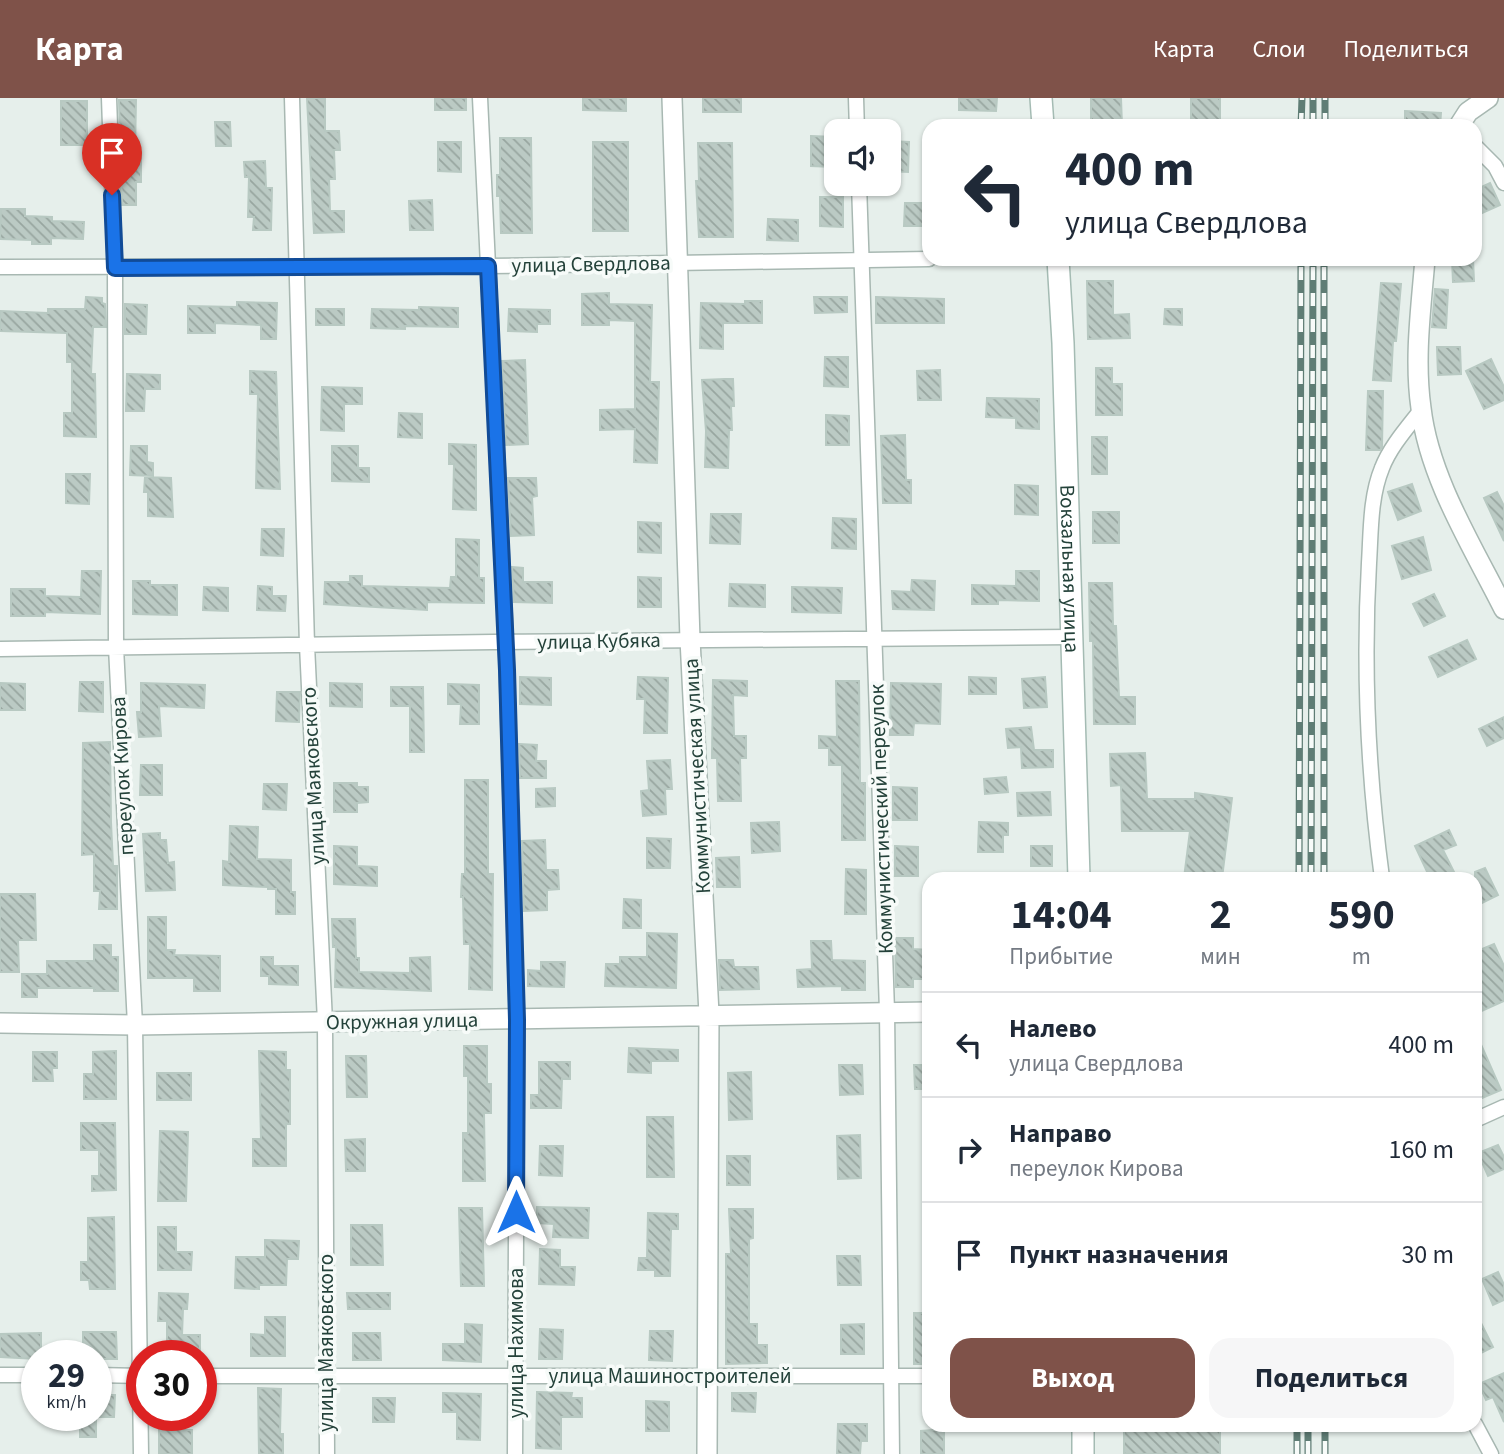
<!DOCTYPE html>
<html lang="ru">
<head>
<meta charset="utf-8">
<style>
  :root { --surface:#fff; --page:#f6f6f7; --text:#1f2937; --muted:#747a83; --line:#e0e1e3; --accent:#7f5249 }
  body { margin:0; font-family:"Source Sans 3",sans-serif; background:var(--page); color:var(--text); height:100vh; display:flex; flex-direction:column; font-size:26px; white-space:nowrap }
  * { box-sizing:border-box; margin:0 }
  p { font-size:23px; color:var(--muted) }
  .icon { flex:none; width:38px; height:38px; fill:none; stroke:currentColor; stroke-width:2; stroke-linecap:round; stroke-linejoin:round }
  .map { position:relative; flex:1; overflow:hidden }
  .side { position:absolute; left:922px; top:774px; width:560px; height:560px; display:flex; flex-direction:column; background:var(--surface); border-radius:21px; box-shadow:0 2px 5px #0004 }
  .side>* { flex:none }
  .banner { position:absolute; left:922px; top:21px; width:560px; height:147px; border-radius:21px; box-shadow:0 2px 5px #0004; background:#fff; color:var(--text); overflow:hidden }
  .controls { position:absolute; left:824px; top:21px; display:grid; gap:14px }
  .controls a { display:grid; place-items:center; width:77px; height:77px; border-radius:14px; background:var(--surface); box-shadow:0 2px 5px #0004; font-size:35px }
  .speed { position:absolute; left:21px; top:1242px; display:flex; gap:14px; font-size:35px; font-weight:700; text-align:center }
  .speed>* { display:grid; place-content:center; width:91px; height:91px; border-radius:50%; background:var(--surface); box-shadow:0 2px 5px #0004; line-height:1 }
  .speed small { font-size:18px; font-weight:400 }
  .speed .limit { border:10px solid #d22; background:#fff; color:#111 }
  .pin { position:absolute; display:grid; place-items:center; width:60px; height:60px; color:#fff; margin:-72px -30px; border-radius:50% 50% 50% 0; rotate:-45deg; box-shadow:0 0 7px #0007 }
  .pin .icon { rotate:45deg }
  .me { position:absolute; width:77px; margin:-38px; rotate:0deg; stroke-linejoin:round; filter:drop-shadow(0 0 5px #0008) }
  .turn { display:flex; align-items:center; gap:24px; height:147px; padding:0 28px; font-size:32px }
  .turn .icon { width:91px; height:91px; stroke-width:2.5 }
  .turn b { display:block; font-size:49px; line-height:60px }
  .eta { display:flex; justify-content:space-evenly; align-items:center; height:119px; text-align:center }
  .eta b { font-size:42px; font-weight:700; line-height:49px }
  .button { display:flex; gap:14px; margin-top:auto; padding:14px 28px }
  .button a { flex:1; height:80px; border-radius:21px; background:var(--accent); color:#fff; font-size:28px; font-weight:700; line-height:80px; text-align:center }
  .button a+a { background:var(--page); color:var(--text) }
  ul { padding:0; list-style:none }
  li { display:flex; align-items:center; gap:21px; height:105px; padding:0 28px; border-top:2px solid var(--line) }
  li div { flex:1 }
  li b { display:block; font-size:26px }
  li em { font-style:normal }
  header { display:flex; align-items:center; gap:42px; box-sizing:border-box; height:98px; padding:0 35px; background:var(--accent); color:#fff }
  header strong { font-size:33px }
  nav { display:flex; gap:38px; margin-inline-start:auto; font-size:24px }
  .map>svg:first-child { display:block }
  .building { fill:url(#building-back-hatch); stroke:#b8c9c2; stroke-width:2 }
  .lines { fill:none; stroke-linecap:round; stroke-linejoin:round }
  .minor-casing { stroke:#a8b8b2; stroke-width:17 }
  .tertiary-casing { stroke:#a8b8b2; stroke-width:22 }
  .secondary-casing { stroke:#a4bbb3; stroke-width:24 }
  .minor { stroke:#fff; stroke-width:14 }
  .tertiary { stroke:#fff; stroke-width:19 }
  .secondary { stroke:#fff; stroke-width:21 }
  .rail-casing { stroke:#5f7d75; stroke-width:7 }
  .rail { stroke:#f7fbf9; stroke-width:4.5; stroke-dasharray:13; stroke-linecap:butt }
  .route-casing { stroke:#114b97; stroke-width:18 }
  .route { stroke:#1a73e8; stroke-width:12 }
  .labels { text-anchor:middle; stroke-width:7; stroke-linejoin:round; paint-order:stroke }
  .street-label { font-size:21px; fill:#24423a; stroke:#f7fbf9 }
</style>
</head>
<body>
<header>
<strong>Карта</strong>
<nav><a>Карта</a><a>Слои</a><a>Поделиться</a></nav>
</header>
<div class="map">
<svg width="1504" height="1356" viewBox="0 0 1504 1356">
  <defs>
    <pattern id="building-back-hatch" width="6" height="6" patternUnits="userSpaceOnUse" patternTransform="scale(1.75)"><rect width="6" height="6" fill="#bbcac4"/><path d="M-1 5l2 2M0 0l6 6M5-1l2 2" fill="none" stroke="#98a6a0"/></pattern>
  </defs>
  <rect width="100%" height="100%" fill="#e6efeb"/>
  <path class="building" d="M307,0H325V33H339L340,52H334L335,81H329L330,113H344V134L314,135Z
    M435,0H466V12H435Z
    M583,0H626V13L583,12Z
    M703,0H741V14H703Z
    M959,0H997L996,13L959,12Z
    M1091,0H1121L1122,28H1091Z
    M1191,0H1220V28H1191Z
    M119,2H136L135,54H141V84H136V107H122Z
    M61,3H87V47H61Z
    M1405,13L1441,15L1440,28H1405Z
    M215,24H230L231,48H216Z
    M811,38L834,39V69L811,68Z
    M500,40H531L532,135H501L500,98H497V77H500Z
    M889,43L909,44L908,74L889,73Z
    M438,44H461V74L438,73Z
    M593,44H628V133H593Z
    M698,45H732L733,139H699L696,83H699Z
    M265,63L266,90H272L271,132H253L254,119H248L249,79H245L244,64Z
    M1490,85L1500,107L1480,116L1475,105V92Z
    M820,99H843V129L820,128Z
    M432,102L433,132H410L409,103Z
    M905,105H923V128H904Z
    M1,111H25V118L52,119V123L84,124L83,141L51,140V146H32V142L0,141Z
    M768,121L798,122V143L767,142Z
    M1452,161H1473L1474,183L1453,184Z
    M1087,183H1113V217L1129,216L1130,240L1088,241Z
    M1381,185L1401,186L1396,243H1393L1391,283L1373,282Z
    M1435,191L1448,192L1446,230L1432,229Z
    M609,195V206L652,207L650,284H659L657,365L634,364L635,331L600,332V312L635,311V223L609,222V227H582V196Z
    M86,199L102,200V205L105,206L106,229H93L91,276H95L96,339L64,338V315H72V264H67V235L0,233V213L48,215V211H85Z
    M814,199H847V214L815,215Z
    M876,199L944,201V225H876Z
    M745,203H762V225H723V251L700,250L701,205L745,206Z
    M237,204L277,205L276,241H261V227L215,225V235H188V208L237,209Z
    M125,206L147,207L146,236H125Z
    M419,209L458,210V229L405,228V231L371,230L372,211L419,212Z
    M316,211H344V227H316Z
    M509,211L550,212V226H537V234L508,233Z
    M1165,211H1182V227L1164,226Z
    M1437,249H1460L1461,276L1438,277Z
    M825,259H848V289L824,288Z
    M1491,261L1504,289V302L1484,311L1466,273Z
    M525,262L528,346L506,347L502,263Z
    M1096,270H1112V286H1122V317H1096Z
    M940,272L941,302H918L917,273Z
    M250,273L276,274L280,391L256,390L258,296H250Z
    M127,276L160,277V291H145L144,313H126Z
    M725,281H733L734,308H731L732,332H729L728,370L705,369L706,333L702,282Z
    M322,289L362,290V306H344V333L321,332Z
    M1368,293H1383L1382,349L1380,352H1366Z
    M987,300L1039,301V331L1016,330V320L986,319Z
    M399,315L422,316V340L398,339Z
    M826,317L849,318V347H826Z
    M905,337L906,382H911V405H883L881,338Z
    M1092,339H1107V376H1092Z
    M449,346L476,347V412L453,411L454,366H449Z
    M131,348H147V364L153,365V378L130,377Z
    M332,348H358V370H369V384L332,383Z
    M66,376H90L89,406L66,405Z
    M145,379L171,380L173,419L148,418V394H144Z
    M508,380H536L537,398L532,399L534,437L511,438Z
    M1412,386L1421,413L1398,422L1388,394Z
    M1015,387L1038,388V417L1015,416Z
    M1497,394L1504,408V443L1484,400Z
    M1093,414H1119V445H1093Z
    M711,416H741L740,446L710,445Z
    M833,420L856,421V451L832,450Z
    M638,424L661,425V455L638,454Z
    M262,431H284L283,458L261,457Z
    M1423,439L1431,472L1402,481L1392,448Z
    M456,441L479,442V480H484V505L427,504V512L324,506L325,484H350V478H362V488L450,490L451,479H456Z
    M512,469L523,470V484H552V505L514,504Z
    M82,473H101L100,516L45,514V518H11V491H45V498L81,499Z
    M1016,473H1039V503L998,502V506H972V487L1016,488Z
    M638,479L661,480V509H638Z
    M912,482L935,483L934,512L893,511L892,493L911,494Z
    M133,483H150V487H177V517L133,516Z
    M1089,485H1112L1113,528H1116L1119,599H1135V626H1094L1093,543H1090Z
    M730,486L765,487V509L729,508Z
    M258,488L272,489V498H286L285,513L257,512Z
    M204,489L228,490V513L203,512Z
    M792,489L842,490L841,515L792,514Z
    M1434,496L1445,518L1424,528L1413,506Z
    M1467,542L1476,561L1438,579L1429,559Z
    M520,579L551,580V607L520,606Z
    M638,579L668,580L667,635H644L645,601H637Z
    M969,579L996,580V596H969Z
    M1045,579L1047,609L1024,610L1022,581Z
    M713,582L747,583V598L733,597L734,638H746V660H740L741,703H718L717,660H712Z
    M836,583H859L860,685H865V742H842V667H829V650H819V638L837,639Z
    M80,584H103V614L79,613Z
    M0,585L25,586V612H0Z
    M141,585L205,587L204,610L159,608L161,638L139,639L137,614H141Z
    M330,585L362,586V609L330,608Z
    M891,585L941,586L940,626L914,625L913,637H890Z
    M448,586L479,587V626H460L461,606H448Z
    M391,589H423L424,654H410V608H391Z
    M277,594H300L299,624L276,623Z
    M1504,619V640L1487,648L1479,631Z
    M1031,629L1034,652H1053V669L1022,670L1021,649L1008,650L1006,631Z
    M110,644L111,724L113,768H117V811H99L100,793H94V756L82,757L83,645Z
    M519,646L537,647L536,663H546V680H520Z
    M1145,655L1147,701H1195V695L1232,700L1222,780H1184L1190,733H1122L1121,687L1111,688L1110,656Z
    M670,662L672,691H665L666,716L643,718L641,693L649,692L647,663Z
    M141,667H162V697H140Z
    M1006,679L1008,694L985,696L984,681Z
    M465,682H488V776H493L492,892L469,891L470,846H464L463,799H461L462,776H465Z
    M334,685H357V689H368V704L357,705V714H334Z
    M264,686H287L286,712L263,711Z
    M893,689L917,690V722H893Z
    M555,690V708L536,709V691Z
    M1050,694L1051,717L1018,718L1017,695Z
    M779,724L780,753L752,755L751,725Z
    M979,724L1008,725V737H1003V754H978Z
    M230,728L258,729L257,761L291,762V794H295V816H276V791H268V789L223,787V763L229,764Z
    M1449,732L1456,747L1443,752L1457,780H1430L1415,748Z
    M160,735V742H166L168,765L174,764L175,792L146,793L143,736Z
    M647,740L671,741L670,770H647Z
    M545,742L546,772H558L559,791L547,792V812L524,813L522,743Z
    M334,748L357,749V768L377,769V788L334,786Z
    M895,748L918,749V778H895Z
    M1031,748H1052V768H1031Z
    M739,759L740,789H717L716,760Z
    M1485,770L1498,797L1480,806L1475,797V774Z
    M846,771L866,772V816H845Z
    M0,796H35L36,842H18L19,874H0Z
    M624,801L641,802V830H623Z
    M148,819H166V852H175L174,857L220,858V893H194V880H148Z
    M332,821H355L356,860H359V874L410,875V860L430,859L431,893L335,889L336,849H333Z
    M647,835L677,836L676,890L605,888L606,866H620V859H647Z
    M895,840H913V851L929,852V881H913V889H896Z
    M811,843H831L832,862L865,863V892H842V888L798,889L797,872L812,871Z
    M1494,846L1504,868V903L1475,916V854Z
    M94,847H111V859H118V893H94V890H37V899H22V876H47V863H94Z
    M261,859H273V868H298V887L269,886V878H261Z
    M719,862H733L734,869H758L759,891L720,892Z
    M541,864H565L564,889L528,888V872L541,873Z
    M1475,933L1501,992L1475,1003Z
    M464,948H487V986H491V1015H484L485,1083H463V1035H468V978H464Z
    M629,950L678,952V963H651V975L628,974Z
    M116,953V1001H84V976H93V954Z
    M259,953L286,954V972H290V1026H286V1068H253V1041H261Z
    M33,954H57V970H52L53,983H33Z
    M346,958H366L367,999H347Z
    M539,964H570V981H562L561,1010H531V997H539Z
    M839,967H862L863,996L840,997Z
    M914,967H929V991H915Z
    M751,974L752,1021L729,1022L728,975Z
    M157,975H191V1002H157Z
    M647,1019H673L674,1079H647Z
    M81,1025H115L116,1092L92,1093V1078H99V1052H81Z
    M160,1033L188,1034L186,1103H158Z
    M860,1037L861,1080L838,1081L837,1038Z
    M365,1041V1073H346L345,1042Z
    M1498,1047L1504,1059V1071L1488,1078L1478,1055Z
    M540,1048H563L562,1078L539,1077Z
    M727,1058H750V1087H727Z
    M537,1109L589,1110L588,1140L553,1139L554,1126L537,1125Z
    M459,1110H482L484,1188H461Z
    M729,1111H753V1140L749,1141V1226H757V1247H767V1265L726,1266V1156H731Z
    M648,1115L678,1116V1131H671L670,1178H655V1172H638L639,1160H647Z
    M114,1119L115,1191H90L89,1182H81V1164H88V1120Z
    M351,1127H382L383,1167H351Z
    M158,1129H176V1154H192L191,1172H158Z
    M265,1142L299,1143L298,1161H287L286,1187H259V1191L235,1190L236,1159H265Z
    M540,1151L560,1152V1169H575L574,1187L539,1186Z
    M837,1158H860L861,1187H838Z
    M1498,1174L1504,1187V1202L1493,1207L1482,1181Z
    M159,1195L188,1196L187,1211H183L182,1237H200V1258H167V1223H158Z
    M347,1195H390V1211H348Z
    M1475,1213L1493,1249L1475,1258Z
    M914,1215H929V1266H914Z
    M265,1219H285V1258H251V1236L265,1237Z
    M465,1226L482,1227L481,1264L443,1262V1246H465Z
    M864,1226V1256H841V1227Z
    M540,1231L563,1232L562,1261H539Z
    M650,1233H673L672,1263L649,1262Z
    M83,1234H116L117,1261H96V1258H83Z
    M41,1235V1258H37V1261L0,1259V1236Z
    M353,1235H380L381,1262H353Z
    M1504,1275V1324L1493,1299L1486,1302L1479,1286Z
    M258,1290L281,1291L280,1336H283V1356H259Z
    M537,1294L572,1295L571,1300H582V1319H561V1351L536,1350Z
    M443,1295L481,1296L480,1342L457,1341V1314H443Z
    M732,1295H756L755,1314L732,1313Z
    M96,1297H115L114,1319H96Z
    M373,1300H395L394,1324H373Z
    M646,1303L669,1304V1333H646Z
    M80,1318H96V1339H80Z
    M159,1318H181V1332H192V1356H159Z
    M838,1326H867V1343H861L860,1356H837Z
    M1124,1326H1220V1356H1124Z
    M933,1332H944V1356H921V1333Z"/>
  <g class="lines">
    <g class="minor-casing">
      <path id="minor" d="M109,0L115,170L116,549L135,927L141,1356
        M292,0L307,547L325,924L327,1356
        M480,0L506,545L517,922L515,1356
        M856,0L857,33
        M1475,48L1495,68L1504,85
        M859,86L887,913L892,1356
        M0,169L488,168L929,161
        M0,551C357,546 715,540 1072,539
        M1382,780C1368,676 1363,570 1369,465C1371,434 1370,399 1382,370C1390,349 1407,330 1421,312
        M1475,1022L1504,1009
        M0,1277H37
        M96,1277L142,1278
        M201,1278H929
        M1475,1326L1491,1356"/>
    </g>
    <g class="tertiary-casing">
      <path id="tertiary" d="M672,0L690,541L709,916L707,1356
        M1459,28L1468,14L1488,0
        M1425,161C1421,210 1414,261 1421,310C1429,380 1473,449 1504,511
        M0,925L135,927L929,914"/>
    </g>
    <g class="secondary-casing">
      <g id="secondary">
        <path d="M1041,0L1043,28"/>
        <path id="s1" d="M1058,161L1063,245L1079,780"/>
        <path d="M1083,1326V1356"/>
      </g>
    </g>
    <use href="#minor" class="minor"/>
    <use href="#tertiary" class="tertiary"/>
    <use href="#secondary" class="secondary"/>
    <g class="rail-casing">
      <path id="rail" d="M1301,28L1302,0
        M1313,28V0
        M1325,28V0
        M1299,780L1301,161
        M1311,780L1313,161
        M1324,780V161
        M1297,1356V1326
        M1308,1356V1326
        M1325,1356V1326"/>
    </g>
    <use href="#rail" class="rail"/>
  </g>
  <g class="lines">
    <g class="route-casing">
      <path id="route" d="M112,97L115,170L488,168L507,572L517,922L516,1114"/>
    </g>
    <use href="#route" class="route"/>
  </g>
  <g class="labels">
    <g class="street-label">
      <text transform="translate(591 166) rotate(-1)" y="7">улица Свердлова</text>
      <text dy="7" stroke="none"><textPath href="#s1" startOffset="310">Вокзальная улица</textPath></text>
      <text transform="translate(599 543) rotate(-1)" y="7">улица Кубяка</text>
      <text transform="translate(122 678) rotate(-93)" y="7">переулок Кирова</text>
      <text transform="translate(313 678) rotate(-93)" y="7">улица Маяковского</text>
      <text transform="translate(697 678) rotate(-93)" y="7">Коммунистическая улица</text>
      <text transform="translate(881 721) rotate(-92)" y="7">Коммунистический переулок</text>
      <text transform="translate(402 923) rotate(-1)" y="7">Окружная улица</text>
      <text transform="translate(326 1245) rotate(-90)" y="7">улица Маяковского</text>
      <text transform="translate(516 1245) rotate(-90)" y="7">улица Нахимова</text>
      <text x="670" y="1285">улица Машиностроителей</text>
    </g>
  </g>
</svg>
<div class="controls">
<a><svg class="icon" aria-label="sound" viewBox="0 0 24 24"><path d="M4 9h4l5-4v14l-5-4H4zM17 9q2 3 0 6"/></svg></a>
</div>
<div class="speed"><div>29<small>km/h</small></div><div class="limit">30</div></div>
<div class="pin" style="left:112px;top:97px;background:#d93025"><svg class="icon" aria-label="arrive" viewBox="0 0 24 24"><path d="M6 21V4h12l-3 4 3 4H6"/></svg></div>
<svg class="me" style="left:516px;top:1114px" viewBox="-20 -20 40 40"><path d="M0-17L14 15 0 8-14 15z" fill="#1a73e8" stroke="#fff" stroke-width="4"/></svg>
<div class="banner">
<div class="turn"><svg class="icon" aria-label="left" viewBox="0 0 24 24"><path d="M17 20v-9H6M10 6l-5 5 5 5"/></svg><div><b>400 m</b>улица Свердлова</div></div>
</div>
<section class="side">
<div class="eta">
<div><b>14:04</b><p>Прибытие</p></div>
<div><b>2</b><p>мин</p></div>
<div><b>590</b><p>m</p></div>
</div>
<ul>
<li><svg class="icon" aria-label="left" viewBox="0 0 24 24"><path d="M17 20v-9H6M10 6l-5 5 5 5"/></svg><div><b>Налево</b><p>улица Свердлова</p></div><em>400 m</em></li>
<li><svg class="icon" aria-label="right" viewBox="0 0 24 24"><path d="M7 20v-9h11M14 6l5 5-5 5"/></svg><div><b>Направо</b><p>переулок Кирова</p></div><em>160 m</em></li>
<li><svg class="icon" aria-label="arrive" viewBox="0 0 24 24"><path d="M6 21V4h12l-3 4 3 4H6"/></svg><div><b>Пункт назначения</b></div><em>30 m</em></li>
</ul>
<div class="button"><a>Выход</a><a>Поделиться</a></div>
</section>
</div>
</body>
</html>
